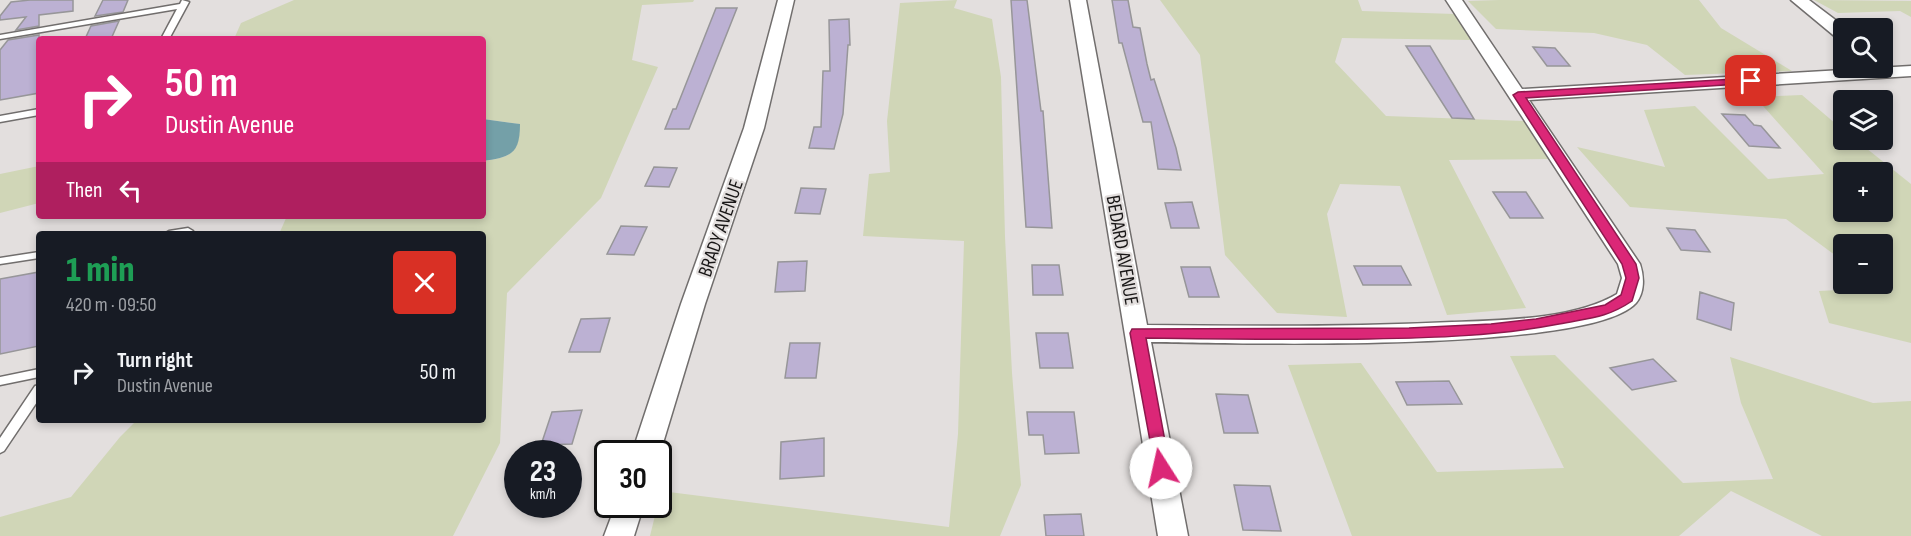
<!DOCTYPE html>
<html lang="en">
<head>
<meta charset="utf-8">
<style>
  :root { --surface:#171b24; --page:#20242c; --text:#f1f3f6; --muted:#9ea1a6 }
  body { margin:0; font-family:"Sofia Sans Condensed",sans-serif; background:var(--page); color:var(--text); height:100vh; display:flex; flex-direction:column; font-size:22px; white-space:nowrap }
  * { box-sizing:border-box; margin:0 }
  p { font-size:20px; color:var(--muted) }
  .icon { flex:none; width:33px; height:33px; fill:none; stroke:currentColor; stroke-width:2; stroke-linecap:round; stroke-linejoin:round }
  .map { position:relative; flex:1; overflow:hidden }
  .panel { position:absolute; left:36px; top:231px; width:450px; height:192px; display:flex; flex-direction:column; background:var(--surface); border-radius:6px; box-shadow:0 3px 9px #0003 }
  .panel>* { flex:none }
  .hud { position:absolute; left:36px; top:36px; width:450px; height:183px; border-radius:6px; box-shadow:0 3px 9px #0003; background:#db2777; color:#fff; overflow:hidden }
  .fabs { position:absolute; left:1833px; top:18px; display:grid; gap:12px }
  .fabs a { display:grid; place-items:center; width:60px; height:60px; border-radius:6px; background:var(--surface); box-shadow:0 3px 9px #0003; font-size:30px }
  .speed { position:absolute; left:504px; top:440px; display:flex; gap:12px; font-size:30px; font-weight:700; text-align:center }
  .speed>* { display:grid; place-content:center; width:78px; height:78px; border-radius:50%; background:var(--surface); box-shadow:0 3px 9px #0003; line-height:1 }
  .speed small { font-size:15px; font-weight:400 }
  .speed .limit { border:3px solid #111; border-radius:9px; background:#fff; color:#111 }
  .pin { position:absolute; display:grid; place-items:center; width:51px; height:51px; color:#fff; margin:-26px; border-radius:12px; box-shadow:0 3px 9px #0006 }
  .me { position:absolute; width:66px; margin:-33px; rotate:350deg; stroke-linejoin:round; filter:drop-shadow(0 0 4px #0008) }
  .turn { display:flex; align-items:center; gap:21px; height:126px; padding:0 30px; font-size:27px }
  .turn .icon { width:78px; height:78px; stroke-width:2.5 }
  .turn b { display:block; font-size:42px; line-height:51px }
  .then { display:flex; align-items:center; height:57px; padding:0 30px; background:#0003; gap:12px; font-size:22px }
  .round { display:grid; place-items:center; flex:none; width:63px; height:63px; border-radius:6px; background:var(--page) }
  .head { display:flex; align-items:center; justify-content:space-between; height:102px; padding:0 30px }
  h1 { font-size:36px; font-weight:800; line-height:45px; color:#1e9e55 }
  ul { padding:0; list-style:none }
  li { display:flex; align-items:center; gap:18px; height:78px; padding:0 30px }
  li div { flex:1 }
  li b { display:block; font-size:22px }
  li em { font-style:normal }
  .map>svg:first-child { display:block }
  .green { fill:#d0d6b7; fill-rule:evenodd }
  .water { fill:#74a0a8 }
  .building { fill:#bcb1d3; stroke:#979699; stroke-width:1.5 }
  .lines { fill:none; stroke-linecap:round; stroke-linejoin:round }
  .lane-casing { stroke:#716e6d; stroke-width:3 }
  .street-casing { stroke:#716e6d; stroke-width:3 }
  .lane { fill:#fff; fill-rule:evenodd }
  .street { fill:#fff; fill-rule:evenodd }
  .route { fill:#db2777; stroke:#8e194d; stroke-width:1.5 }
  .labels { text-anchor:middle; stroke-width:4.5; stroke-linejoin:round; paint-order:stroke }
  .street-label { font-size:20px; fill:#191717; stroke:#e3dfde }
</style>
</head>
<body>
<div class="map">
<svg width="1911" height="536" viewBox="0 0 1911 536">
  <rect width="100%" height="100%" fill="#e3dfde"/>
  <path class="green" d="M294,0H694L693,2L642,5L632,60L658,67L601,198L507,293L500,443L453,536H0V517L71,497L120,437L137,420H483V234H279L287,216H483V161C510,157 520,154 519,124L483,119V39H234L241,23Z
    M957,0L954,8L992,19L1001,77L1005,237L1012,373L1021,485L1000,536H650L661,491L949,527L958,434L964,241L863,236L869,174L890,172L887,121L900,3Z
    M1160,0H1358L1362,11L1455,14L1472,40L1342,38L1335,62L1386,116L1524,121L1548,159L1449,160L1526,308L1447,315L1400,186L1340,184L1327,214L1347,317L1277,313L1225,255L1200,55Z
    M1499,0H1699L1721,28L1792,71L1685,75L1647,45L1594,33L1496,29L1468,1Z
    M1814,0L1911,1V17L1900,11L1838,13Z
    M1802,95L1843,130L1844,140H1856L1911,184V343L1829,323L1819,291L1878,288L1873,284H1882V244H1844L1843,261L1786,219L1630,207L1577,147L1665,167L1644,110L1695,106L1768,179L1824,174L1755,97ZM1882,172V212H1844V172Z
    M39,166V203L0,213V174Z
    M1555,355L1683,483L1773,479L1741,403L1730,357L1873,403L1911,401V536H1822L1731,491L1679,536H1352L1288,365L1361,363L1437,472L1564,468L1510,356Z"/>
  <path class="water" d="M483,119L520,124C520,154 511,157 483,161Z"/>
  <path class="building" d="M30,0H73V11L39,15V26L16,30L26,17L0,20V16L11,2Z
    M103,0H128L123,12L95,16Z
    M1011,0H1027L1041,111H1043L1052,228L1026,227Z
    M1112,0H1128L1133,27L1140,28L1147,64L1151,80L1154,79L1176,148L1181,170L1158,169L1151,122H1143L1122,43H1119Z
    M716,8H737L689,129H665L673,109H676Z
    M849,19L850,45H848L843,114L834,149L809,148L814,127H821L823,71H830L829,20Z
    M119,21L111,39H85L91,26Z
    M39,35V93L0,100V50L8,40Z
    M1406,46H1430L1474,119L1452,118Z
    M1533,47L1555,48L1570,66H1547Z
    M1722,114L1745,115L1754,125L1761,126L1780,148L1749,146Z
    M654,167L677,168L669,187L645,186Z
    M801,188L826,189L820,214L795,213Z
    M1493,192H1526L1543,218H1510Z
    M1192,202L1199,228H1171L1165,203Z
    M621,226L647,227L634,255L607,254Z
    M1667,228L1695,230L1710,252L1681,250Z
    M807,261L805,291L775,292L778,262Z
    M1032,265H1059L1063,295H1033Z
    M1354,266H1401L1411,285H1363Z
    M1181,267H1210L1219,297H1189Z
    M39,272V346L0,354V279Z
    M1700,292L1734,303L1731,330L1697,319Z
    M610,318L600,352H569L581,319Z
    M1036,333H1068L1073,368H1040Z
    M790,343H820L816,378H785Z
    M1653,359L1676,381L1632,390L1610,368Z
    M1449,381L1462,404L1407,405L1396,382Z
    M1216,394L1248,395L1258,433H1224Z
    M582,410L572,444L541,445L552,412Z
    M1027,412H1074L1079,453L1045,454L1043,435H1029Z
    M824,438V476L780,479L781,442Z
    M1234,485L1270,486L1281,531L1243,530Z
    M1081,514L1084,536H1046L1044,515Z"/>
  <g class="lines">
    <g class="lane-casing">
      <path id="lane" d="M182,0L189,2L169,39H161L177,9L0,39V35L180,4Z
        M39,109V115L0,122V116Z
        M188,228L193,231L192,234H164L169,231Z
        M39,252V258L0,264V258Z
        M39,369V377L0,385V377Z
        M39,385V399L4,451L0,453V438L35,386Z"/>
    </g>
    <g class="street-casing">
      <path id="street" d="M778,0H794L764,128L705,304L660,453L658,455V453H632L681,304L744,128Z
        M1070,0H1086L1147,325C1249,326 1351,327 1452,322C1502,320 1573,320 1617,294L1622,278L1618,264L1446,0H1462L1522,89L1911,66V76L1529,100L1640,264C1644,276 1645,292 1636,303C1590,354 1230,343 1151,342L1188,536H1158Z
        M1791,0H1809L1846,28H1844V40L1838,39Z
        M616,504H644L634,536H604Z"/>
    </g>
    <use href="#lane" class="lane"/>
    <use href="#street" class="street"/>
  </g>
  <path class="route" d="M1751,78L1757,81L1755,83L1526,98L1636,264L1639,278L1632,301C1607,318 1589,318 1559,324C1497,336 1433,338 1369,339C1294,340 1220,339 1146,338L1170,468L1167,473L1161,475L1156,473L1130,333L1132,329L1409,328L1491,324L1536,319L1605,305L1621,295L1626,278L1622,264L1513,95L1518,92Z"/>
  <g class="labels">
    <g class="street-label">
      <text transform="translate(720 228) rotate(-71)" y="7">BRADY AVENUE</text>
      <text transform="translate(1123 250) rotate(80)" y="7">BEDARD AVENUE</text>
    </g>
  </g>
</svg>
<div class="fabs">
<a><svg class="icon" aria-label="search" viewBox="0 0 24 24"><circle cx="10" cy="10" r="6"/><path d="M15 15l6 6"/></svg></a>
<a><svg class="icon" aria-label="layers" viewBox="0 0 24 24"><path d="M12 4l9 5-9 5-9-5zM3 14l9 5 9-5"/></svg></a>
<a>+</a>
<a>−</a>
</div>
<div class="speed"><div>23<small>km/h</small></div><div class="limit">30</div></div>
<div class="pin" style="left:1751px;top:81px;background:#d93025"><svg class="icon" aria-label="arrive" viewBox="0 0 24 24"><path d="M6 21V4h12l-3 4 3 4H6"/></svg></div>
<svg class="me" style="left:1161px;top:468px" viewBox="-20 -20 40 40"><circle r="19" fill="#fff"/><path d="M0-13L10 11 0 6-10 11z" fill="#db2777"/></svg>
<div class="hud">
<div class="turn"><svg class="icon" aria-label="right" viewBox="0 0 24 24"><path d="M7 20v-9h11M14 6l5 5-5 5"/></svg><div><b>50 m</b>Dustin Avenue</div></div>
<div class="then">Then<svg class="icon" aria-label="left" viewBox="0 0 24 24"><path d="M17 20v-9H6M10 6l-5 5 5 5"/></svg></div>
</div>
<section class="panel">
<div class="head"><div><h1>1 min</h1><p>420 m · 09:50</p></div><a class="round" style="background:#d93025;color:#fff"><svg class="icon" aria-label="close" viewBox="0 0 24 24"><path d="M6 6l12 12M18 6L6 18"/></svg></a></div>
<ul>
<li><svg class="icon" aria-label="right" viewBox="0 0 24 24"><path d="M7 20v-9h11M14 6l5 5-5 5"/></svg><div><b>Turn right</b><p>Dustin Avenue</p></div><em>50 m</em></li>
</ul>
</section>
</div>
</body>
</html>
